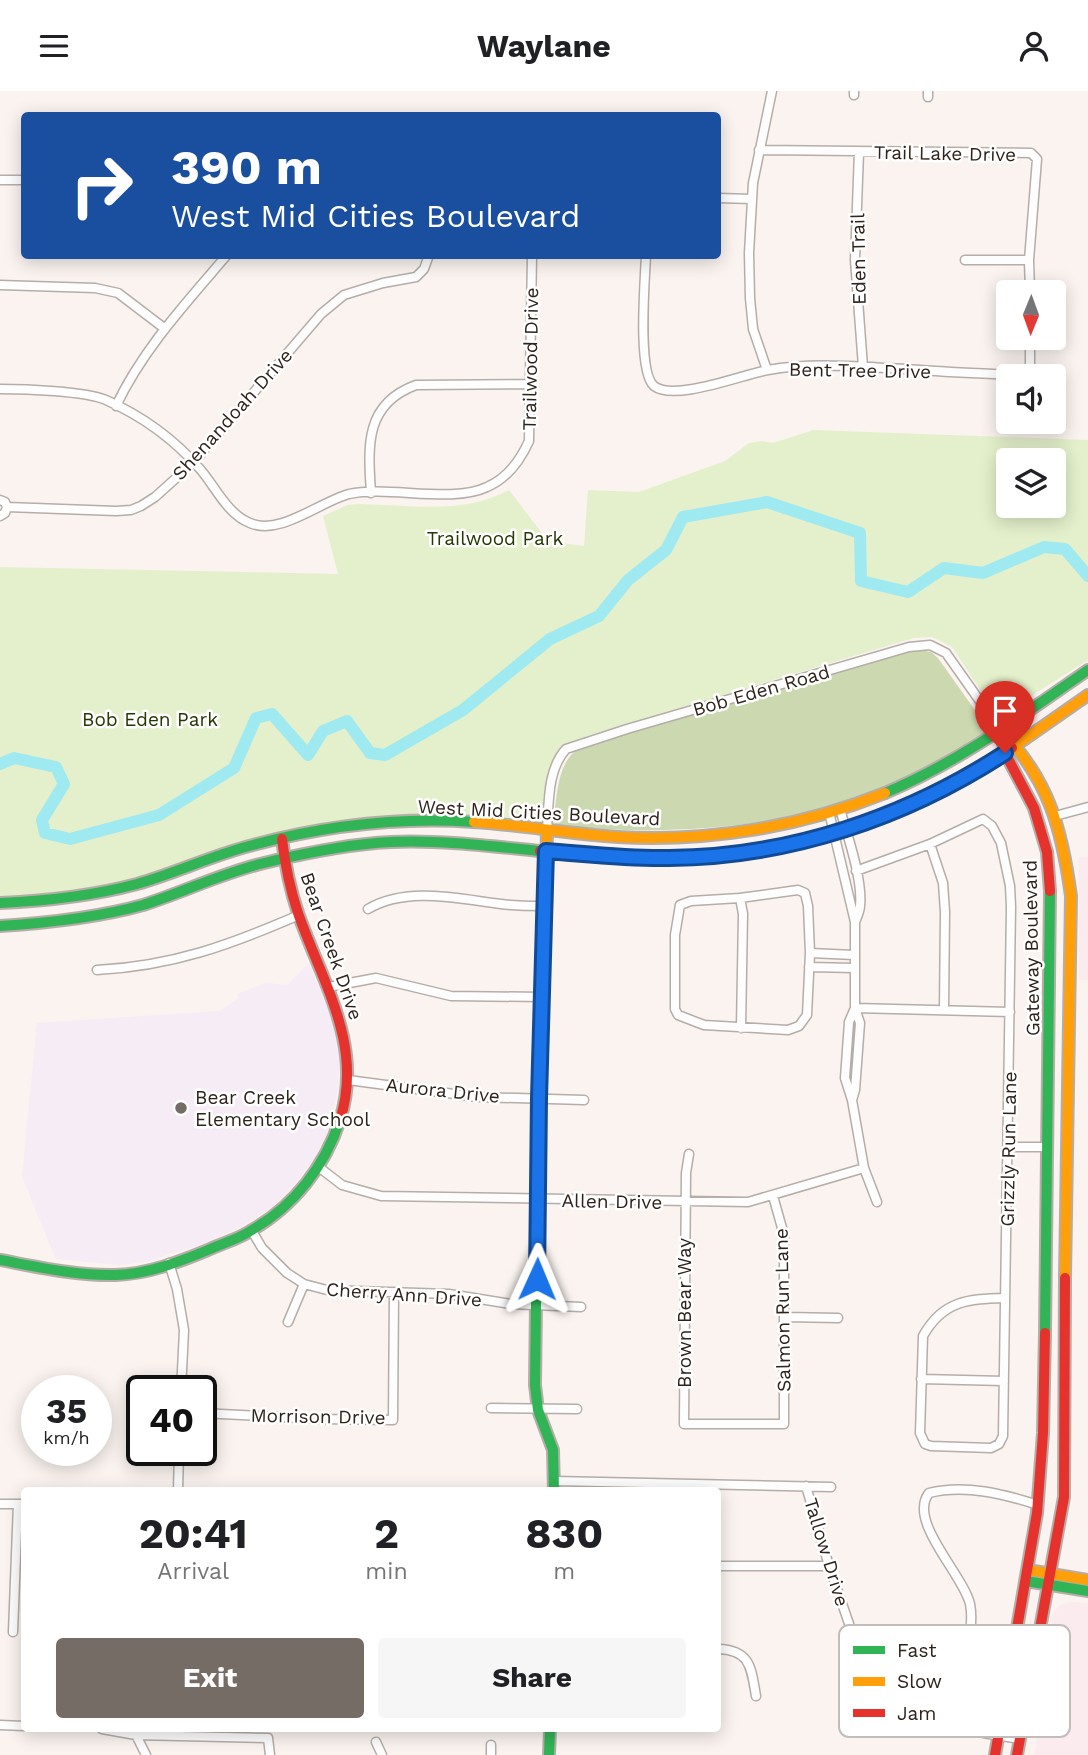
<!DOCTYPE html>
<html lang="en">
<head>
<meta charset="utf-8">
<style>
  :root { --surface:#fff; --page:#f6f6f6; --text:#202124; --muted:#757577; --accent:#756c65 }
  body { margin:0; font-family:"Work Sans",sans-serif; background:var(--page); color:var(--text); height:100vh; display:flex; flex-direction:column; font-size:26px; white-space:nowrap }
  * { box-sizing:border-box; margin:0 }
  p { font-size:23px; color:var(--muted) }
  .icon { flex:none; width:38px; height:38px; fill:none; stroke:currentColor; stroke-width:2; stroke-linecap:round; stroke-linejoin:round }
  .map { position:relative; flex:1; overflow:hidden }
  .drawer { position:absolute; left:21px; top:1396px; width:700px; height:245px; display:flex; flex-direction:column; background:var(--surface); border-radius:7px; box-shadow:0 4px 18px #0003 }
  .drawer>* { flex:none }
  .top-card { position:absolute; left:21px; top:21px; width:700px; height:147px; border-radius:7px; box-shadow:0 4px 18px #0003; background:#1a4fa0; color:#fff; overflow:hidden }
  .needle { width:46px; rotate:181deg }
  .fabs { position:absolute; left:996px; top:189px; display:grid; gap:14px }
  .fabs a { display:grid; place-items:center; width:70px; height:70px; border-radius:7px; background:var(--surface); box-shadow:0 4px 18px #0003; font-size:35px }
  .speed { position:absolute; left:21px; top:1284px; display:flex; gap:14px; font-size:35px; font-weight:700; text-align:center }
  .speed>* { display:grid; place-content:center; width:91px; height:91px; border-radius:50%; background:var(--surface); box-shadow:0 4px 18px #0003; line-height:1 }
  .speed small { font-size:18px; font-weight:400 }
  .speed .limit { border:4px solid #111; border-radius:10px; background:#fff; color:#111 }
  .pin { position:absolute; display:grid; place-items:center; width:60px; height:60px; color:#fff; margin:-72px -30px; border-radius:50% 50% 50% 0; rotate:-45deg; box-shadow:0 0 7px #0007 }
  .pin .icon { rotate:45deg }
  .me { position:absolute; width:77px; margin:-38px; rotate:1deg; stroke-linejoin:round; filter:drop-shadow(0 0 5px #0008) }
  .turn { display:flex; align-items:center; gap:24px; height:147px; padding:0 35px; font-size:32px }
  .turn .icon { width:91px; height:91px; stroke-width:2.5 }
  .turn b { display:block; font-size:49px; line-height:60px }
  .eta { display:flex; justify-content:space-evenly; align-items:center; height:119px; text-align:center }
  .eta b { font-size:42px; font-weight:700; line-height:49px }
  .action { display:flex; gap:14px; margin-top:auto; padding:14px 35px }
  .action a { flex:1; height:80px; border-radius:7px; background:var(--accent); color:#fff; font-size:28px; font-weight:700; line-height:80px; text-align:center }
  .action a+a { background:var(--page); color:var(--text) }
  header { display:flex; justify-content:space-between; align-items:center; height:91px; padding:0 35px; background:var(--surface); font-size:32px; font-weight:700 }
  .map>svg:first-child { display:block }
  .commercial { fill:#fbeaee }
  .education { fill:#f5ecf5 }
  .green { fill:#e4f0cb; fill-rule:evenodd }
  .forest { fill:#ccd9b0 }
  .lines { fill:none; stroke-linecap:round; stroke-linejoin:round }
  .river { stroke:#9fe9f0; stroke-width:12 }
  .street-casing { stroke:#b5ada8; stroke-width:11 }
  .fast-casing { stroke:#b5ada8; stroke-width:14 }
  .slow-casing { stroke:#b5ada8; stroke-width:14 }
  .jam-casing { stroke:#b5ada8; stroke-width:14 }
  .street { stroke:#fefdfd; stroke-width:8 }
  .fast { stroke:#30b455; stroke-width:10 }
  .slow { stroke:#ff9f0a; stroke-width:10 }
  .jam { stroke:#e5322d; stroke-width:10 }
  .route-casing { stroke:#114b97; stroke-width:18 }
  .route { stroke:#1a73e8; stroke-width:12 }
  .poi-dot { fill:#756c65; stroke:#fff; stroke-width:2.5 }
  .labels { text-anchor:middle; stroke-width:5; stroke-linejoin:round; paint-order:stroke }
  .street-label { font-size:19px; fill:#2e231b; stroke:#fff }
  .park-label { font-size:19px; fill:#253702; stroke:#fff }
  .poi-label { font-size:19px; fill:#2e231b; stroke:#fff; text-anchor:start }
  .key { fill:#fff; stroke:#c0bdbb; stroke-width:2 }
  .key-label { font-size:19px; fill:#2e231b }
</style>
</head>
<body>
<header><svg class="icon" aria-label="menu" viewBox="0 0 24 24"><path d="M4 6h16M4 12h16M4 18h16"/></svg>Waylane<svg class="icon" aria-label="person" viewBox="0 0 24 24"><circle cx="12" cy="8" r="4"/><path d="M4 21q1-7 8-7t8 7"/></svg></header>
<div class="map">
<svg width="1088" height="1664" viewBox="0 0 1088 1664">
  <rect width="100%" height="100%" fill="#faf3ef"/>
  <path class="commercial" d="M1079,766H1088V889H1079Z
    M1071,1511L1088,1512V1664H1035L1039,1629L1034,1628L1053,1523L1059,1515Z"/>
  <path class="education" d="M309,872L335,936L340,966L338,998L330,1036L315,1066L296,1092L271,1117L239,1137L203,1153L145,1171L121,1174L56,1168L22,1086L37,932L220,920L239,907L237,903L266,892L287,894Z"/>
  <path class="green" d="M814,339L1088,349V569L998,626L952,556L932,546L914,547L587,645C579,649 569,652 562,657C544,670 544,712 541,732L435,723L385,727L183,775L92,799L0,809V476L338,483L323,425L348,414L360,413C410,414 464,424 509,399L548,450L584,455L588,399L639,401L725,370L749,352L762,350L773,352ZM1008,369H1054V415H1008Z"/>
  <path class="forest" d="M916,558L931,561L938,567L989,639C974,648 959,659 944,668C825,736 692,747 559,735L553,731C558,702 556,667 585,654Z"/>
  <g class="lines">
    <path class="river" d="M0,673L14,667L56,676L64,693L42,729L45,742L70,748L159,724L234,677L256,627L272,623L308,664L323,640L347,630L370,662L385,664L463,619L550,548L599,525L628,489L666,459L683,426L767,411L860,442L861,490L908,501L944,477L983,482L1044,456L1065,458L1088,485"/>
    <g class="street-casing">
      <path id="street" d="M854,4V0
        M928,6V0
        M759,59L1031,62L1037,68L1029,169L1030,201
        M859,61L855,169L863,276
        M0,89H24
        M718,107L752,108
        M646,164C645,189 637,281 654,295C674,311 744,283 768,279C812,271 860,276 906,278C941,281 976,282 1012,284L1022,282L1030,275V247
        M965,169H1029
        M0,194L95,197L118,202L164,237
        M767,279L753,238L750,207L749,162L753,92L772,0
        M0,298C24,298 85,300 106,309C142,325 174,348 200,378C215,395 227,423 250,432C280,445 319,411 349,403C388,394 451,413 487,396C508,387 520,370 529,350L532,164
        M116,315C143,258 186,212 227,164
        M371,402C368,356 364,313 416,294L530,293
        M0,409L5,411L7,416L116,420L131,419L141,415L155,406L194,371L321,223L344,204L383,192L416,186L424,178L429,164
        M0,425L5,422L7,416
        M840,718C847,743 863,789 860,815C860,820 857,826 855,831
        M829,721L855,831V917L860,932L855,999L852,1009
        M1055,725L1088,716
        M547,739C549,712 547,679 566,658L627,638L909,556L930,554L946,562L1001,640
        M930,753L943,792L945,821L944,919
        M856,780L930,753L983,728L992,735L1001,752L1010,795L1011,816L1003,1345L999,1353L991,1357L931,1355L925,1353L920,1342L923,1245C943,1209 969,1208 1005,1207
        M798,799L805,802L808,815L810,862L807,924L799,935L788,939L704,934L678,924L675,918V844L680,814L691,810L740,807Z
        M740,807L743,823L741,937
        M368,818C407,795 459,808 501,813C515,815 530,815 544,815
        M810,862L854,864
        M809,876L855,877
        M97,879C173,875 230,854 299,824
        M328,896L376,887L451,905L543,906
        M855,917L849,931L845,987L852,1009L864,1077L877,1111
        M855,917L1010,921
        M348,989L477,1006L584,1009
        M1008,1056H1048
        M689,1063L686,1082L684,1333H784V1144L773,1105
        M320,1077L342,1094L381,1105L748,1111L864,1077
        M252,1140L262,1157L287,1182L304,1193L327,1199L449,1203L511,1213L581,1216
        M169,1172L177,1198L184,1239L181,1300
        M785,1226L838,1227
        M288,1231L304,1193
        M921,1288L1004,1290
        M132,1315L142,1318
        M491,1317L577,1318
        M201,1322L321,1328L393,1329L394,1201
        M554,1390L831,1396
        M806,1395L829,1475L855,1550L856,1610
        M178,1400L179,1360
        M0,1413H24
        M718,1475H829
        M13,1541L18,1413
        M718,1558C751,1559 751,1577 756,1605
        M0,1634L24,1635
        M102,1638L136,1644L268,1647L270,1664
        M135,1642L146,1664
        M1019,1648C1005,1645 955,1641 949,1627C938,1604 957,1581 965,1561C970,1547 973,1528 970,1513C963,1483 907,1430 929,1402C965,1393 1004,1403 1038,1414
        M376,1651L382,1664
        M491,1664V1654"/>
    </g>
    <g class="fast-casing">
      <path id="fast" d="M885,702C961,670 1021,625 1088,579
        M0,812C46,810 92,805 137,793C176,782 213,764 253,754C324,735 401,726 474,731
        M0,835C48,832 96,827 143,814C184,801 222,782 264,772C305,762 348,753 391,751C440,749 490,755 540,760
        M537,1131L535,1294L538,1319L553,1359L554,1400
        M0,1169C38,1176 77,1185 116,1184C148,1183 179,1171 208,1159C223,1152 239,1148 252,1139C294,1115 325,1075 340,1029
        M1045,1242L1050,800
        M1026,1490L1088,1500
        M549,1664L550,1638"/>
    </g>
    <g class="slow-casing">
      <path id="slow" d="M1001,640C1049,688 1062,739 1071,805L1065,1187
        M1012,657L1088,604
        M474,731C522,734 570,743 618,746C709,751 801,736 885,702
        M537,1131L547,739
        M1028,1479L1088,1489"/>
    </g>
    <g class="jam-casing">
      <path id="jam" d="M1001,640L1005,662L1034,717L1047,761L1050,800
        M282,748C285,773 290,798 298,822C322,891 364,954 340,1029
        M540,760C724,779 856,759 1012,657
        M995,1664L1037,1422L1043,1342L1045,1242
        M1017,1664L1064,1406L1065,1187"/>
    </g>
    <use href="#street" class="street"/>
    <use href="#fast" class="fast"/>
    <use href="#slow" class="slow"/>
    <use href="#jam" class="jam"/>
  </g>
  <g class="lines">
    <g class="route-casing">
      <path id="route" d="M537,1188L539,1007L546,760C587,763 628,768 669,767C789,766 905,727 1005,662"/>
    </g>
    <use href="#route" class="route"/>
  </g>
  <circle class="poi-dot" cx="181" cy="1017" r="7"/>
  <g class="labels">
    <g class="street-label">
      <text transform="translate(945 62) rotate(1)" y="7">Trail Lake Drive</text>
      <text transform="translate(858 168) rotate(-91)" y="7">Eden Trail</text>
      <text transform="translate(530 268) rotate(-89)" y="7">Trailwood Drive</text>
      <text transform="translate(860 279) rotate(1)" y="7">Bent Tree Drive</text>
      <text transform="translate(232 323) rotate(-48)" y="7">Shenandoah Drive</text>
      <text transform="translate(761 599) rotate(-16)" y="7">Bob Eden Road</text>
      <text transform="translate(539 721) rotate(3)" y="7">West Mid Cities Boulevard</text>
      <text transform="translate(332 855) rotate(71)" y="7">Bear Creek Drive</text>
      <text transform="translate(1031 857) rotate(-91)" y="7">Gateway Boulevard</text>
      <text transform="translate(443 999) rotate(6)" y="7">Aurora Drive</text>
      <text transform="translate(1008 1058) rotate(-89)" y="7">Grizzly Run Lane</text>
      <text transform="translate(612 1110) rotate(1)" y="7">Allen Drive</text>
      <text transform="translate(404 1203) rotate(4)" y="7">Cherry Ann Drive</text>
      <text transform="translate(782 1219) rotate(-91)" y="7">Salmon Run Lane</text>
      <text transform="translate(684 1222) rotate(-90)" y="7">Brown Bear Way</text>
      <text transform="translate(318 1325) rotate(1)" y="7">Morrison Drive</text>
      <text transform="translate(827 1461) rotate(73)" y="7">Tallow Drive</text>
    </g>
    <g class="park-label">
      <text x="495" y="454">Trailwood Park</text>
      <text x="150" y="635">Bob Eden Park</text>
    </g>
    <g class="poi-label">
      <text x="195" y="1013">Bear Creek<tspan x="195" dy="22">Elementary School</tspan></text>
    </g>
  </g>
  <rect x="839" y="1534" width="231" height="112" rx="10" class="key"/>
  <rect x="853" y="1555" width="32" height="8" fill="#30b455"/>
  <rect x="853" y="1586" width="32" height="9" fill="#ff9f0a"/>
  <rect x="853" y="1618" width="32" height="8" fill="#e5322d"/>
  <g class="key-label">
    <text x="897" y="1566">Fast</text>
    <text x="897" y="1597">Slow</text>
    <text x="897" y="1629">Jam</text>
  </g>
</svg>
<div class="fabs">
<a><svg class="needle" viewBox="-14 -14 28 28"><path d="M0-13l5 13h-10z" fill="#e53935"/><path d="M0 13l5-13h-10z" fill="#757577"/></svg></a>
<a><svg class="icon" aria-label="sound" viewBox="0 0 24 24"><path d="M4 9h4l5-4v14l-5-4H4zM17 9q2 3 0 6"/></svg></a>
<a><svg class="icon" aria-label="layers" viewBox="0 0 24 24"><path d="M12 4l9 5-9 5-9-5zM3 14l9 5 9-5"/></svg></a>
</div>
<div class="speed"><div>35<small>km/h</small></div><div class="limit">40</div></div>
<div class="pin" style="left:1005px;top:662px;background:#d93025"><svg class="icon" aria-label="arrive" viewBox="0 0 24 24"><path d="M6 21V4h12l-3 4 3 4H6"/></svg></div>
<svg class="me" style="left:537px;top:1188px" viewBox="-20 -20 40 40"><path d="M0-17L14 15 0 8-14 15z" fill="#1a73e8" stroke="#fff" stroke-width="4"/></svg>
<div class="top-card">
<div class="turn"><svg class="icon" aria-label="right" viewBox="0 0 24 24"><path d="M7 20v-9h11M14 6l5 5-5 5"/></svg><div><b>390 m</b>West Mid Cities Boulevard</div></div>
</div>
<section class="drawer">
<div class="eta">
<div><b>20:41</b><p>Arrival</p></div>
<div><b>2</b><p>min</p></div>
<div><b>830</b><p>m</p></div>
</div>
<div class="action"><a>Exit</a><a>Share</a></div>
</section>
</div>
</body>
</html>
